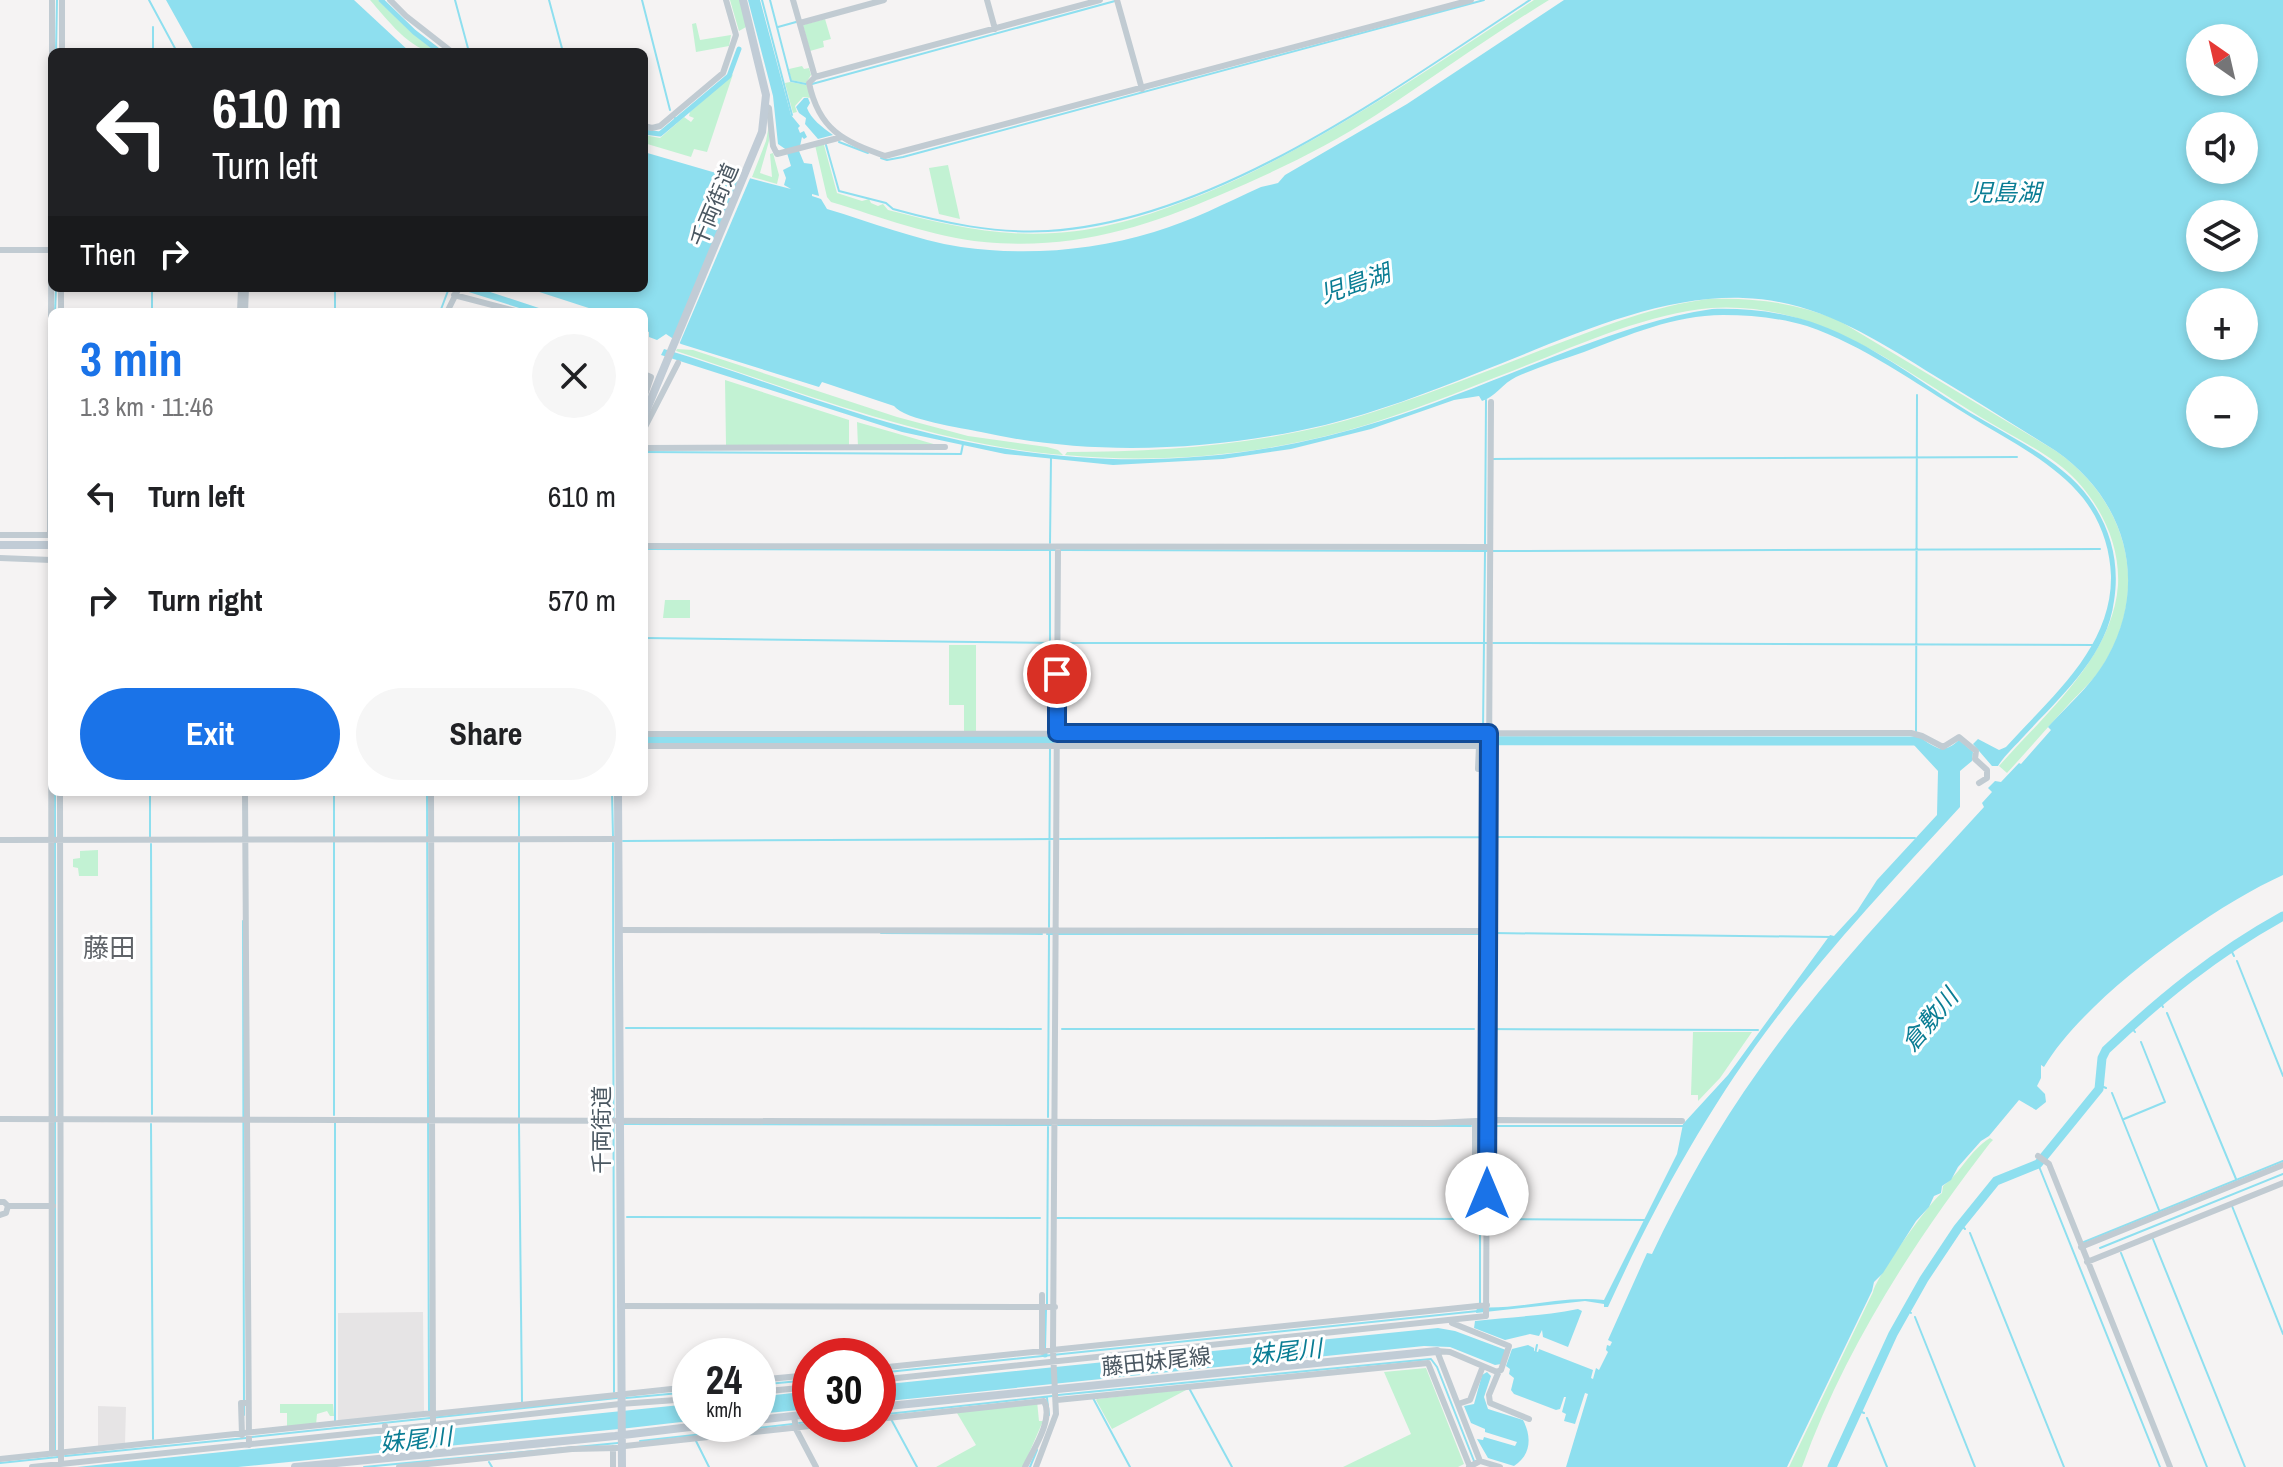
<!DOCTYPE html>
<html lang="en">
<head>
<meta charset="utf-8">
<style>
  :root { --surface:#fff; --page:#f6f6f6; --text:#202124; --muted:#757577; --accent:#1a73e8 }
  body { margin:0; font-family:"Archivo Narrow","Noto Sans JP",sans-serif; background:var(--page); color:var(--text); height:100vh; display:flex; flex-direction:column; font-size:30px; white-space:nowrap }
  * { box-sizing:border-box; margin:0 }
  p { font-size:26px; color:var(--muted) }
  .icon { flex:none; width:44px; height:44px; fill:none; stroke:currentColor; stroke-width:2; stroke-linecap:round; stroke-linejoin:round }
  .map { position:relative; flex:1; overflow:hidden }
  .drawer { position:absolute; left:48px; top:308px; width:600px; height:488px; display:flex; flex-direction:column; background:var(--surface); border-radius:12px; box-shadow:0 4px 12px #0003 }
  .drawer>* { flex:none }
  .banner { position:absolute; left:48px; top:48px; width:600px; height:244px; border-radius:12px; box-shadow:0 4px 12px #0003; background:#202124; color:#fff; overflow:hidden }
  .needle { width:52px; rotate:326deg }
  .fabs { position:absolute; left:2186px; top:24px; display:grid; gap:16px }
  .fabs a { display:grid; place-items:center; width:72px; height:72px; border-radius:50%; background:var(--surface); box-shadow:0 4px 12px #0003; font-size:40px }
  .speed { position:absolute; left:672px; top:1338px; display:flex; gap:16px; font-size:40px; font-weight:700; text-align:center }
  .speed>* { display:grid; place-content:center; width:104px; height:104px; border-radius:50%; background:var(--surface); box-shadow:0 4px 12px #0003; line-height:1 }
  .speed small { font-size:20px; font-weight:400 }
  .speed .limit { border:12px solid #d22; background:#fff; color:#111 }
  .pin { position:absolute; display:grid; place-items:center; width:68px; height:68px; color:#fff; margin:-34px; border:4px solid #fff; border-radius:50%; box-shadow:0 2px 8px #0007 }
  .me { position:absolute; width:88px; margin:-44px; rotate:0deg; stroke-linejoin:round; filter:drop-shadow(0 0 6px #0008) }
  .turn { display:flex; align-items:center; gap:28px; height:168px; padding:0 32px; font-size:36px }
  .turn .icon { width:104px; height:104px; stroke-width:2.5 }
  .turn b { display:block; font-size:56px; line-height:68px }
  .then { display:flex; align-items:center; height:76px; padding:0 32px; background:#0003; gap:16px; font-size:30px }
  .round { display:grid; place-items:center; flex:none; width:84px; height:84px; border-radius:42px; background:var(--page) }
  .headline { display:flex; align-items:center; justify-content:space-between; height:136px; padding:0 32px }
  h1 { font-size:48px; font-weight:700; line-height:60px; color:var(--accent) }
  .action { display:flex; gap:16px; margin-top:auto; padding:16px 32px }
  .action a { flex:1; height:92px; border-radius:48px; background:var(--accent); color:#fff; font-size:32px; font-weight:700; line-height:92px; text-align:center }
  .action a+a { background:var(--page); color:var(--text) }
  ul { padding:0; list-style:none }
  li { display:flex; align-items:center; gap:24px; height:104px; padding:0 32px }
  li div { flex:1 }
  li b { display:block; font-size:30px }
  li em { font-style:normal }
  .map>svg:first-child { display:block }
  .education { fill:#e6e4e5 }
  .green { fill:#c2f2d3 }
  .water { fill:#8edfef; fill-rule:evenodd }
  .pier { fill:#f5f3f3 }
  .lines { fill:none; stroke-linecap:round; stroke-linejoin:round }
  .stream { stroke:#8edfef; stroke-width:2 }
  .canal { stroke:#8edfef; stroke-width:5 }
  .river { stroke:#8edfef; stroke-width:9 }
  .street { stroke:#c1cbd2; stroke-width:6 }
  .secondary { stroke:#c1ccd6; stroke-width:8 }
  .route-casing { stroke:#114b97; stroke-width:20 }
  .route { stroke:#1a73e8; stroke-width:14 }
  .labels { text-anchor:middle; stroke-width:6; stroke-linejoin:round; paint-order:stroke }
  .street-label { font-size:22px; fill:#4a5761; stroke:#fff }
  .water-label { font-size:24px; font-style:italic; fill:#0a7d94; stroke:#fff }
  .quarter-label { font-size:26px; fill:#5f6368; stroke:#fff }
</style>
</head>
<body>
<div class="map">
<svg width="2283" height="1467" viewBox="0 0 2283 1467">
  <rect width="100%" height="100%" fill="#f5f3f3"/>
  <path class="education" d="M423,1312L424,1411L338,1422V1313Z
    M98,1406L126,1407L125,1444L98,1447Z"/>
  <path class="green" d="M370,0H378L410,31L436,52C411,52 386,18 370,0Z
    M730,0H740L746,27L739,31Z
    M1534,0H1549C1490,36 1434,77 1376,115C1327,147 1274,172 1220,195C1141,229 1071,250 984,242C932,237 881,217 831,202L827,197L815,145H824L837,193L862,201L869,199L871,203L878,206L883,204L888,210C943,224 996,237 1055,233C1108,230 1156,213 1206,193C1323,143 1427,70 1534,0Z
    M825,19L831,39L823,41L824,47L810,51L803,25Z
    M696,23L700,40L731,35L729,46L696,52L692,24Z
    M802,66L804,69L809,68L811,75L806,83L791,80L789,69Z
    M733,74L707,152L694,149L691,157L644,143V135L660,138L684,117L691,122L694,118L689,116L690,112Z
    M790,82L807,85L811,98L803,97L795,106L797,112L793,113L785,83Z
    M769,125V141L760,173L772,177L770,154L773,153L779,175L777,184L752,177L766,141Z
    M948,165L960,219L939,214L929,168Z
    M1708,299C1754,297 1796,303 1838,320L2056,451C2129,502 2151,591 2102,667C2093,681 2080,692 2069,704C2048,727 2028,750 2007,773L1999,766C2045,714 2113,657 2118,585C2120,547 2103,509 2077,481C2053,455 2013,437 1982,418C1897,366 1816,301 1711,308C1640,314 1561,353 1494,378C1439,400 1383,422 1326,436C1240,457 1151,463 1065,455L1067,452C1176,452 1288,443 1391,406C1447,387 1502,365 1557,344C1607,325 1655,306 1708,299Z
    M677,349L693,350L897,417L968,436L1047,447L1058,450L1063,455C932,444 800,392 676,351Z
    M725,380L849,420V447L726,445Z
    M857,422L937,445L858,447Z
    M665,600H690V618H663Z
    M949,645H976V732H964V705H949Z
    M98,850V876H79L78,868L73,867V859L80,858V851Z
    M1693,1032H1752L1720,1078L1698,1101V1095H1691Z
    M1990,1138L1993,1140L1990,1143C1913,1243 1845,1348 1802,1467H1789L1873,1292C1875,1278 1932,1199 1942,1193L1943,1186C1961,1173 1969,1151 1990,1138Z
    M1426,1368L1464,1464L1458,1467H1343L1411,1434L1384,1372Z
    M1188,1389L1112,1429L1096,1400L1097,1399Z
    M1037,1401L1039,1421H1043L1023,1467H936L976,1445L957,1413Z
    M280,1404H333L334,1416H330L327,1411L317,1414L316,1425L287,1428V1413H280Z"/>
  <path class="water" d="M166,0H354L410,52H195Z
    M748,0H760L791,115L800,126L798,128L800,133L804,131L807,137L804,139L802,137L799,151L804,163L812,164L819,196L812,194V196L821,199L827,209C871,222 916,240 961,247C1025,256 1092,251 1154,232C1191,221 1226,203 1261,187L1278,183L1285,175L1407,104L1564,0H2283V875C2210,908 2085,998 2044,1067L2041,1065V1078L2037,1086L2045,1094L2046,1102L2036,1110L2019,1100L1989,1136L1981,1141L1958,1167L1951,1180L1942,1186L1941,1193L1934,1196L1929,1207L1916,1221L1883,1273L1874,1282L1872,1291L1787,1467H1566L1588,1394L1585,1393L1575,1424L1564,1421L1566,1414L1562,1412L1566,1397H1564L1560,1409L1556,1410L1514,1394L1511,1390L1514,1378L1509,1374L1510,1369L1506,1366L1512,1349L1528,1345L1534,1348V1351L1538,1352L1539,1349L1593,1370L1591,1378L1593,1379L1596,1368L1599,1370L1608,1352L1606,1350L1607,1345L1610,1346L1612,1342L1608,1340L1647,1253L1652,1254C1682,1191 1718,1127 1759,1070C1825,976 1907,892 1984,807L1982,803L1992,792L1988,788L1995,781L2001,782L2019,763L2021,764L2051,730L2048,727C2069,704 2094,683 2108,656C2149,581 2125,499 2056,451C2016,426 1976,401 1935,376C1875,339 1817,300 1743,298C1654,295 1560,341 1477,373C1427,393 1377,412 1325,425C1215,451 1092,457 981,432C962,428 905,420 894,406L822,382L819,387L681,344L666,334L657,340L649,337V332L644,330V312H601L527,288H644V152L747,182L749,178L791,189L784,185L786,178L783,170L791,166L787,153H791L778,144L773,96ZM2200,38H2244V82H2200ZM2200,126H2244V170H2200ZM2200,214H2244V258H2200ZM2200,302H2244V346H2200ZM2200,390H2244V434H2200Z
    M804,98H808L810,103L807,108C811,119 822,127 833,135L818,139L805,124L806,118L799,113L796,107Z
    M447,288H478L551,312H532L456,288L449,292Z
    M1712,309C1749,308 1785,312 1820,325C1871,344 1915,378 1961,407C2002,433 2060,458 2089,498C2111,528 2120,564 2114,601C2107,656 2061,696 2025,735C2016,745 2004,756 1998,766H1992L1973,744L1978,739L1999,750L2006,747C2050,698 2112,648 2111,576C2110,548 2101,521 2083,498C2053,461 2006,439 1966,414C1915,383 1863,345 1807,326C1780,318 1751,315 1723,315C1674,315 1629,335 1584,352C1561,360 1538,367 1516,377C1503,383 1494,398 1482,401L1479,396L1454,400L1371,429L1291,449L1223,459L1113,465L1005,454L902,432L661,355L664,349C744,373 823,405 905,427C1065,471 1222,471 1381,421C1446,401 1509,373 1573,349C1620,332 1663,316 1712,309Z
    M1913,738C1935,740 1937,760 1959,740L1973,752L1972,761L1960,771V807C1893,880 1824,953 1765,1033C1702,1118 1652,1211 1608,1307H1604V1304L1585,1301L1476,1313L1477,1307C1520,1310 1562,1295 1604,1300L1677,1154L1683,1124L1728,1075L1830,935L1834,936L1857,911L1877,880L1937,815L1938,771L1913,744Z
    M1578,1309L1582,1311L1568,1347L1543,1337L1542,1330L1539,1336L1530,1334L1505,1340L1474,1328L1475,1321C1508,1317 1544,1316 1578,1309Z
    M1438,1328L1455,1331L1506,1350L1501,1364L1495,1365L1450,1347L1424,1346L878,1402V1385Z
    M1487,1372L1491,1376L1484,1397L1488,1409L1523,1420C1532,1437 1531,1455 1514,1466L1488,1458L1477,1439L1483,1440L1484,1437L1515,1446L1517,1442L1485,1432V1429L1471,1423L1464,1406L1474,1404L1482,1375Z
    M810,1391V1409L758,1414V1397Z
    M690,1404V1421L629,1428L238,1467H77Z"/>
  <path class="pier" d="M747,174L751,176L678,347L672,342Z"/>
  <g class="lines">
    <path class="stream" d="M149,0L177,52
      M455,0L469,52
      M549,0L563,52
      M642,0L670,110
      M762,0L792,115
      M770,0L791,81L806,84
      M778,27L796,22
      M56,52L57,0
      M153,52V27
      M812,84L1115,1
      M675,118L676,120
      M839,142L868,153
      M826,145L839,191L886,203L893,209C944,223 995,234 1048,231C1216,221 1392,90 1530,0
      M881,158L887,160L903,157L1484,0
      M152,288V312
      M55,312L56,288
      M335,312V288
      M440,312L449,288
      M644,452L961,454L963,444
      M1491,459L2017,457
      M1050,543L1051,457
      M1485,545L1486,400
      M644,549L1055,550
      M1061,550L1487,551
      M1493,551L2100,549
      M644,638L1055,643
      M1061,643H1487
      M1493,643L2095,645
      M1050,728V549
      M1483,729L1485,552
      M1916,734L1917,395
      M55,792V1450
      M334,792V1115
      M427,792L429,1411
      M519,792V836
      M612,792L613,836
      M1489,837L1915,838
      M150,838V792
      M1060,839L1483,837
      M623,841L1054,839
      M613,843L614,1392
      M151,844L152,1114
      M243,921L244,1415
      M1049,927L1050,749
      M881,933L1042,934
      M1493,933L1831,937
      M1047,934H1485
      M2230,948L2234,956
      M2237,961L2283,1076
      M2159,1000L2163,1007
      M2167,1013L2236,1179
      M2131,1027L2135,1032
      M626,1028L1041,1029
      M1062,1029H1474
      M1480,1029L1758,1030
      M2099,1085L2106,1088
      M2112,1093L2159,1210
      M1048,1117L1049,933
      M1481,1117L1483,736
      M519,1118V843
      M2124,1119L2165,1102L2141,1042
      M335,1123V1421
      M151,1124L153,1439
      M519,1124L522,1402
      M624,1124L1051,1125
      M1058,1125L1471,1126
      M1490,1126H1683
      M2038,1164L2160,1467
      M2232,1206L2283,1334
      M627,1217L1040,1218
      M1057,1218L1483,1219
      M1490,1219L1645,1220
      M1961,1225L1965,1229
      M1970,1233L2064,1467
      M2153,1239L2245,1467
      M2084,1242L2283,1161
      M2100,1248L2283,1174
      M2121,1253L2207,1467
      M1047,1304L1048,1127
      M1480,1305V1124
      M1907,1310L1911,1313
      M1915,1317L1975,1467
      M1045,1348L1046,1310
      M1535,1354L1537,1345
      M878,1373L1478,1311
      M758,1385L810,1380
      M1189,1388L1232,1467
      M1058,1395L1431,1359L1437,1367L1474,1461
      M626,1398L690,1392
      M1047,1398L1049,1415
      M1093,1398L1130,1467
      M1857,1410L1864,1413
      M878,1415L1052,1396
      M1867,1418L1887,1467
      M891,1419L917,1467
      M799,1423L810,1422
      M252,1437L617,1398
      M640,1441L793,1424
      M696,1441L709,1467
      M65,1456L246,1438
      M489,1462L492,1467
      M0,1463L58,1457
      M364,1467L618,1443
      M1030,1467L1037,1450"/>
    <path class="canal" d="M381,0L414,32L440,52
      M644,132L660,134L729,76L739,49
      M1045,1355V1354"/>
    <path class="river" d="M644,740L1918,741L1923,745
      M1832,1467L1893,1334L1924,1279L1958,1228L1996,1181L2038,1164L2099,1089L2102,1058L2106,1050C2161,998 2216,953 2283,916"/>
    <path class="street" d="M390,0L406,16L452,52
      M793,0L815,77
      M987,0L995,29
      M1100,0L815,77L809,83C819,130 843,141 885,156L1471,0
      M1117,0L1142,89
      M800,23L884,0
      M52,52V0
      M62,52V0
      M766,106L769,108L773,146L777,154L842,137
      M644,126L652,128L660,126L723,73L736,35L726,0
      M0,250H52
      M61,288V312
      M454,295L519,312
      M240,312L241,288
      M245,312L246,288
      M447,312L459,288
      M644,374L651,377L644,398
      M644,429L678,363
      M644,448L945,447
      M0,535H52
      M50,535L52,93
      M644,546L1490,547
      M0,558L51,560L52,1454
      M644,734L1911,733L1922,736L1943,747L1959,737L1976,751L1975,759L1987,770V778L1979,783
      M644,746H1479
      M1478,769L1479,746H1489
      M60,792L61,1464
      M245,792L249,1445
      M0,840L618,839
      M619,930L1489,931
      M0,1119L1435,1123L1496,1120L1682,1121
      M2038,1156L2049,1164L2170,1467
      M1475,1167V1122
      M0,1202H4L8,1206H53
      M0,1215L6,1213L8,1206
      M2081,1247L2283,1165
      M2087,1262L2283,1183
      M1042,1295V1352
      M620,1306L1055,1307
      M1452,1323L1509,1346L1501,1370L1497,1372L1450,1352L1437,1351L1480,1461L1469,1467
      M878,1368L1487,1305
      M1499,1371L1489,1395L1490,1403L1529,1419
      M758,1380L810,1375
      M878,1380L1486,1316L1491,402
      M758,1392L810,1387
      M625,1394L690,1387
      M1057,1400L1428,1363L1470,1467
      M1458,1404L1470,1400L1483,1366
      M433,1414L617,1395
      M794,1416L796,1429L816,1467
      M878,1419L1044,1401C1054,1419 1033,1450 1025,1467
      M433,1425L620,1404L690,1399
      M385,1426L388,1458
      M242,1435L241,1403H247
      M625,1446L828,1424
      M0,1459L433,1413
      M1480,1461L1500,1467
      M32,1467L433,1425L431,792
      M399,1467L572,1449L617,1448
      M613,1467V1448
      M1036,1467L1056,1414L1053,1351L1058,548"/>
    <path class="secondary" d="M644,416L762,132L766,95L743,0
      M0,545H52
      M618,792L622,1467
      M878,1407L1437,1351
      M758,1420L810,1414
      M295,1467L615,1436L715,1424"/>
  </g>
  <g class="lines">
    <g class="route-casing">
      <path id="route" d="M1057,674V733H1489L1487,1194"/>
    </g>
    <use href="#route" class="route"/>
  </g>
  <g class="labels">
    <g class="street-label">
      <text transform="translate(714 205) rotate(-67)" y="8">千両街道</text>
      <text transform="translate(601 1130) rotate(-90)" y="8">千両街道</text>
      <text transform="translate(1156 1361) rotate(-6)" y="8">藤田妹尾線</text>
    </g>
    <g class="water-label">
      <text x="2005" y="201">児島湖</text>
      <text transform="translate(1355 284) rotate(-19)" y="8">児島湖</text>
      <text transform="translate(1930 1020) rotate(-50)" y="8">倉敷川</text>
      <text transform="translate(1286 1352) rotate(-6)" y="8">妹尾川</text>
      <text transform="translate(416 1440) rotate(-6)" y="8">妹尾川</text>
    </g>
    <g class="quarter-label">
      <text x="109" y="957">藤田</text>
    </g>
  </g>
</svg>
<div class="fabs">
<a><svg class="needle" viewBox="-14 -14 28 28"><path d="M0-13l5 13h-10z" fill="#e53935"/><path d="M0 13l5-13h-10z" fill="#757577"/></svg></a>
<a><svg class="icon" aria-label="sound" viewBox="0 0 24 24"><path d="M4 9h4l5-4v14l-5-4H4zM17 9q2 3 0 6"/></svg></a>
<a><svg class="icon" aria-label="layers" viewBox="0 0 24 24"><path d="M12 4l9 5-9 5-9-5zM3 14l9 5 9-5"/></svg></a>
<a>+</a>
<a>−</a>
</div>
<div class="speed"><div>24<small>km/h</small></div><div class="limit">30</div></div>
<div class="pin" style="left:1057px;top:674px;background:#d93025"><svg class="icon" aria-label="arrive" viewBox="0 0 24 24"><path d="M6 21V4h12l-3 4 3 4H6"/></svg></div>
<svg class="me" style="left:1487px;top:1194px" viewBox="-20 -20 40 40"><circle r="19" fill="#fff"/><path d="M0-13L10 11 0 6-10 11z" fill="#1a73e8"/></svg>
<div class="banner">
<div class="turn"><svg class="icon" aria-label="left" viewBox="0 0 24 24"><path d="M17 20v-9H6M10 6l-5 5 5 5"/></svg><div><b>610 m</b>Turn left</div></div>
<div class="then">Then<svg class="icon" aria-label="right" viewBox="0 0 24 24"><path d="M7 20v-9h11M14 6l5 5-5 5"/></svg></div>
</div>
<section class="drawer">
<div class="headline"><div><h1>3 min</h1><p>1.3 km · 11:46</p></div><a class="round"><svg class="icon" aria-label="close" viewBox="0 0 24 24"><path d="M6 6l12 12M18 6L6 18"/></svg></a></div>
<ul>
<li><svg class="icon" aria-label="left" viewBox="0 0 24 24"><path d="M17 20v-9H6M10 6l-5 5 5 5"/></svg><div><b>Turn left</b></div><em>610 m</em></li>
<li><svg class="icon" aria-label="right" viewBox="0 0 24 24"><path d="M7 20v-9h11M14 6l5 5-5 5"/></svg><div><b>Turn right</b></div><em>570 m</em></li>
</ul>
<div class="action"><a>Exit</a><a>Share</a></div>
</section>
</div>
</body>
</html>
